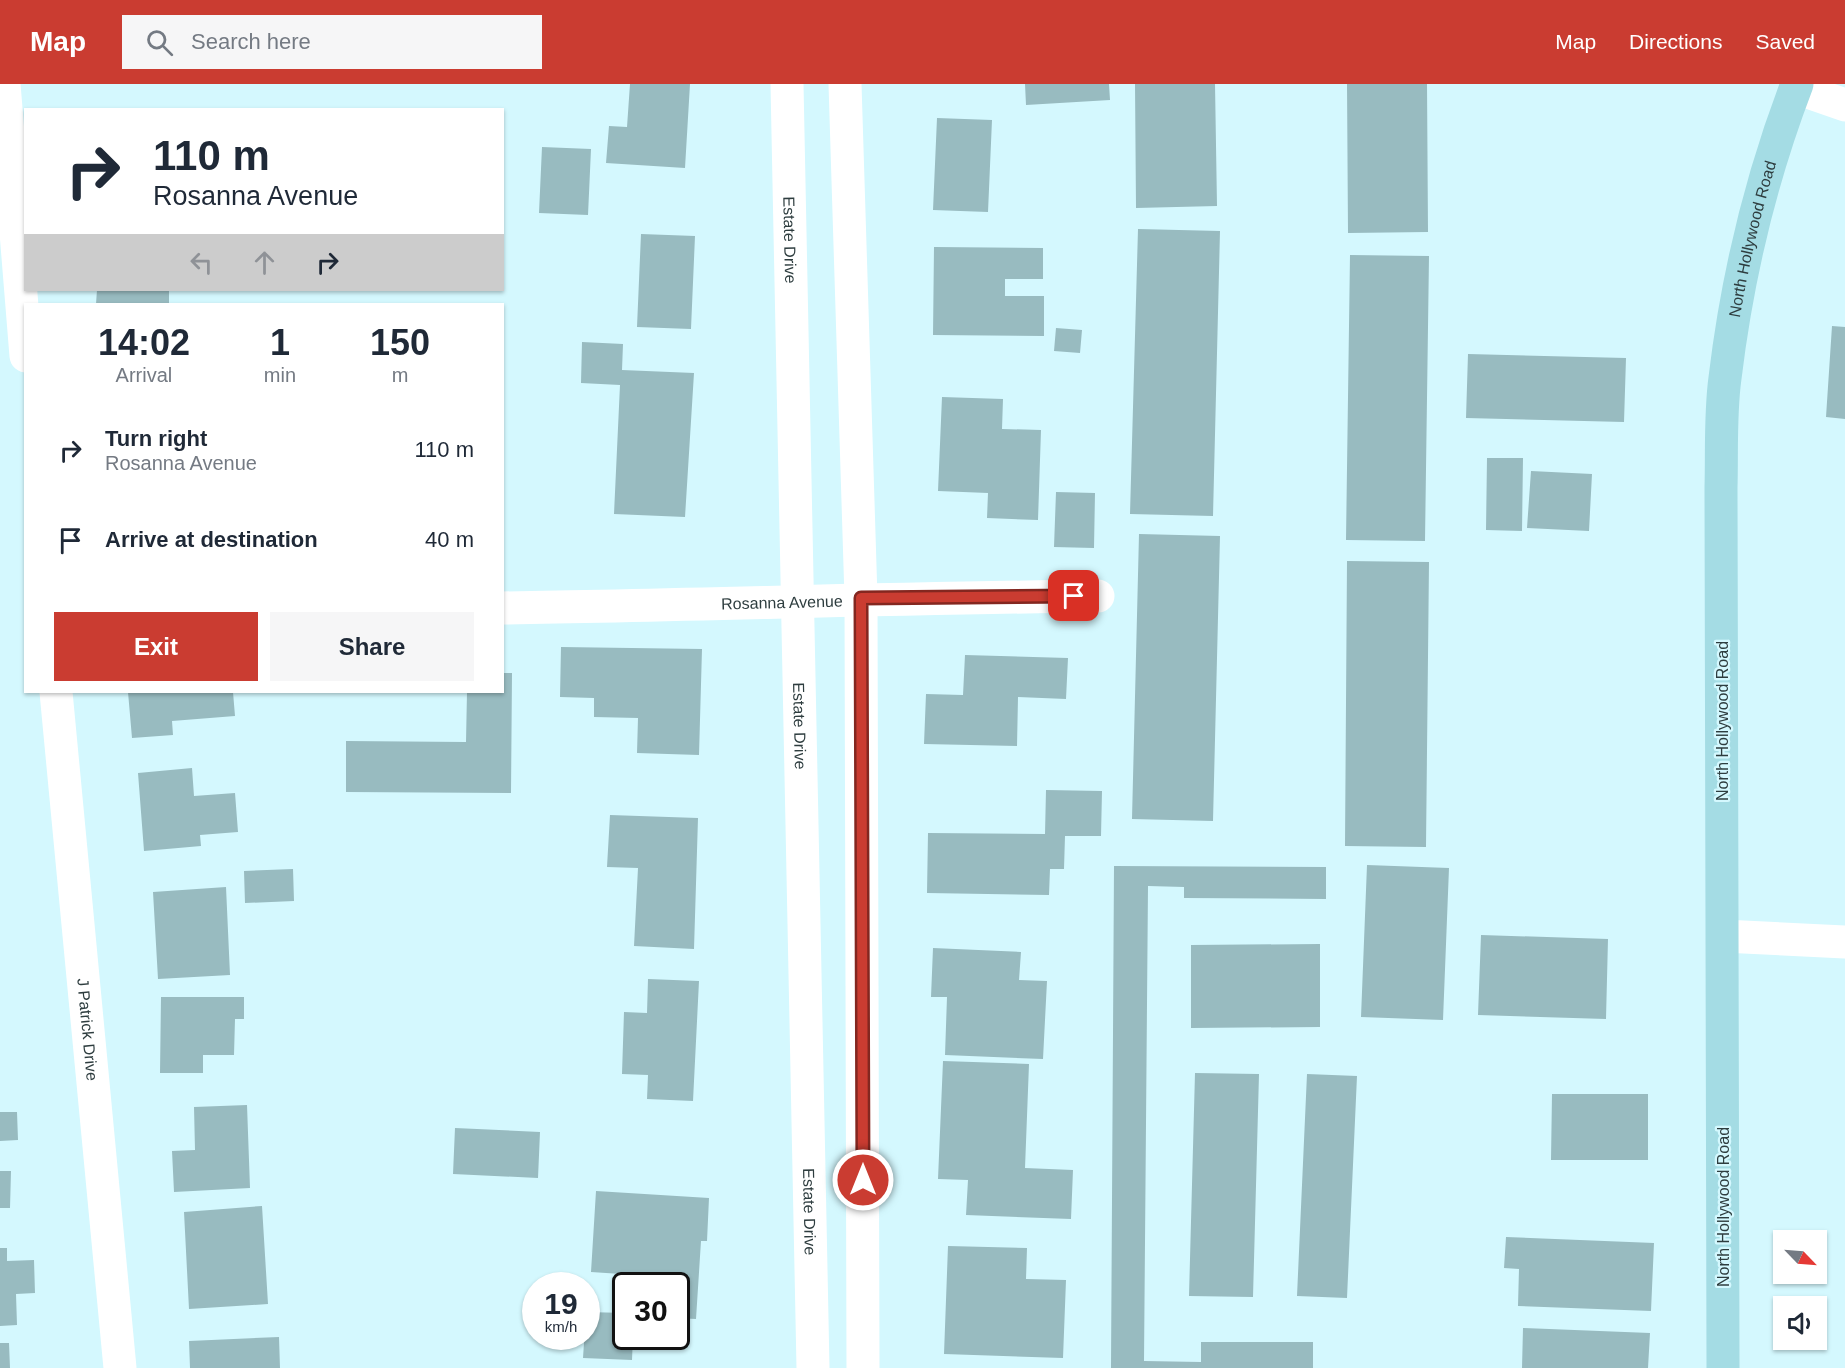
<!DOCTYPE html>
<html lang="en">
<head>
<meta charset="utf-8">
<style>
  :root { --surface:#fff; --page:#f6f6f7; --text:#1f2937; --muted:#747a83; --accent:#ca3c31 }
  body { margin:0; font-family:Arial,sans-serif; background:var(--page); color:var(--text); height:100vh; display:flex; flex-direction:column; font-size:22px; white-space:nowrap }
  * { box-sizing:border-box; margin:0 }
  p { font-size:20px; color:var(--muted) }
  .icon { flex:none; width:33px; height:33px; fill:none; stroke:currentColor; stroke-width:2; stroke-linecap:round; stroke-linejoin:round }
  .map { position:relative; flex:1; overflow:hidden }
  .panel { position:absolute; left:24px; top:219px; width:480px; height:390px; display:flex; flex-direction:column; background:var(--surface); border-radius:0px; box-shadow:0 2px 4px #0004 }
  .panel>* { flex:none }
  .guide { position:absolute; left:24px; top:24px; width:480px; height:183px; border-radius:0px; box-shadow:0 2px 4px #0004; background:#fff; color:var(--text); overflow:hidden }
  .needle { width:39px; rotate:115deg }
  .tools { position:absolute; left:1773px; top:1146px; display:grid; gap:12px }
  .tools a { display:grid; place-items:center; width:54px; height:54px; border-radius:0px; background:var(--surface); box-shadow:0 2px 4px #0004; font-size:30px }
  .speed { position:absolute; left:522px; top:1188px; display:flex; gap:12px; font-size:30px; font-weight:700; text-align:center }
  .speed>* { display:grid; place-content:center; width:78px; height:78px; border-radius:50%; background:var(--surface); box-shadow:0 2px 4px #0004; line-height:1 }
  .speed small { font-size:15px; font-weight:400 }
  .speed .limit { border:3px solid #111; border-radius:9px; background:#fff; color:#111 }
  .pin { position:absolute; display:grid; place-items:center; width:51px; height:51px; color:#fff; margin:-26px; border-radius:12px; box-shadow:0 3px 9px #0006 }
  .me { position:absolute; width:66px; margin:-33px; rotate:0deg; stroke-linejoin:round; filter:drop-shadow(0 0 4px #0008) }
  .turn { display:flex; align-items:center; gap:21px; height:126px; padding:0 30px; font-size:27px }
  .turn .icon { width:78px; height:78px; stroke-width:2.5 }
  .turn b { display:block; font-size:42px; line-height:51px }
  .lanes { display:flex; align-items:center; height:57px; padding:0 30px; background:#0003; justify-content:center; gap:30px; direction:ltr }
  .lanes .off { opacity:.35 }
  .eta { display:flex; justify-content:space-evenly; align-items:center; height:102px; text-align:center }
  .eta b { font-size:36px; font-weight:700; line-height:42px }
  .primary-button { display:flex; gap:12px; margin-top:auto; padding:12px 30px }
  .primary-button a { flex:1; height:69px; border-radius:0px; background:var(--accent); color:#fff; font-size:24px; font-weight:700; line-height:69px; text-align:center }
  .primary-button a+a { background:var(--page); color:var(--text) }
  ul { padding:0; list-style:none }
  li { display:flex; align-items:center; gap:18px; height:90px; padding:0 30px }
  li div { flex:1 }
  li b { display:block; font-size:22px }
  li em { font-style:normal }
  header { display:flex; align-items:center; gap:36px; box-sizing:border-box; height:84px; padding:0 30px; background:var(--accent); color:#fff }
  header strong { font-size:28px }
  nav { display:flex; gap:33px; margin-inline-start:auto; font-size:21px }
  .search { width:420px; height:54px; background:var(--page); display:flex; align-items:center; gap:15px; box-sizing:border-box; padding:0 21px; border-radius:0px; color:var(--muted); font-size:22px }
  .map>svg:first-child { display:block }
  .building { fill:#98bbc0 }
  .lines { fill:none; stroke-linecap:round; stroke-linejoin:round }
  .minor { stroke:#fff; stroke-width:33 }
  .major { stroke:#a4dce4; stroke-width:33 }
  .route-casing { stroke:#832720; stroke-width:15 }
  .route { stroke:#ca3c31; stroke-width:10 }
  .labels { text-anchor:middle; stroke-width:4.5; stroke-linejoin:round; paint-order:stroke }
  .street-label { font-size:16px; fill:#2e3d3f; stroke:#d4f8fe }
</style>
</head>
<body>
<header>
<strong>Map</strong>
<div class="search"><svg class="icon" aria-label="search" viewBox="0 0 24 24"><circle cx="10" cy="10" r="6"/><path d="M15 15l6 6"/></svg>Search here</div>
<nav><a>Map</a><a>Directions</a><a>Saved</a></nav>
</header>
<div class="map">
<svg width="1845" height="1284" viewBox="0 0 1845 1284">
  <rect width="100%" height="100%" fill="#d4f8fe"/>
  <path class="building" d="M630,0H690L685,84L606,79L609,42L627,43Z
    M1025,0H1109L1110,16L1026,21Z
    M1135,0H1215L1217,122L1136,124Z
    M1347,0H1427L1428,148L1348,149Z
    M937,34L992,36L988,128L933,126Z
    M542,63L591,65L588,131L539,129Z
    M1138,145L1220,147L1213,432L1130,430Z
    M641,150L695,152L691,245L637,243Z
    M934,163L1043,164V195H1005V212H1044V252L933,251Z
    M1350,171L1429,172L1425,457L1346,456Z
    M97,206H169V220H96Z
    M1832,242L1845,243V335L1826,333Z
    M1056,244L1082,246L1080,269L1054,267Z
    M582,258L623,260L622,286L694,289L685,433L614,430L620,301L581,299Z
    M1468,270L1626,274L1624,338L1466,334Z
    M942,313L1003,315L1002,345L1041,346L1038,436L987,434L988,409L938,407Z
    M1487,374H1523L1522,447L1486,446Z
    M1531,387L1592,390L1589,447L1527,444Z
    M1056,408L1095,409L1094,464L1054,463Z
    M1139,450L1220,452L1213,737L1132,735Z
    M1347,477L1429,478L1426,763L1345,762Z
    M561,563L702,565L699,671L637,669L638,634L594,633V614L560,613Z
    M965,571L1068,574L1066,615L1018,613L1017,662L924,660L926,610L963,611Z
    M502,589H512L511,709L346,708V657L466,658L467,608H502Z
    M128,608H233L235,632L172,637L173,651L132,654Z
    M192,684L194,712L235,709L238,748L200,751L201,762L144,767L138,689Z
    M1046,706L1102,707L1101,752H1065L1064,785H1050L1049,811L927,809L928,749L1045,750Z
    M610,731L698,734L694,865L634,862L638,784L607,783Z
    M1367,781L1449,784L1443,936L1361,933Z
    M1114,782L1326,783V815L1184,814V803L1148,802L1144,1277L1201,1278V1258H1313V1284H1111Z
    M293,785L294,817L245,819L244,787Z
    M226,803L230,891L158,895L153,808Z
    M1481,851L1608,855L1606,935L1478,931Z
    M1320,860V943L1191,944V861Z
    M933,864L1021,868L1019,896L1047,897L1043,975L945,971L947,913H931Z
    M648,895L699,897L693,1017L647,1015L648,991L622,990L624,928L647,929Z
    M161,913H244V935H235L234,971H203V989H160Z
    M943,977L1029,980L1025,1084L1073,1086L1071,1135L966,1131L968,1096L938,1095Z
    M1195,989L1259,990L1253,1213L1189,1212Z
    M1307,990L1357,992L1347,1214L1297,1212Z
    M1552,1010H1648V1076H1551Z
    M247,1021L250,1104L174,1108L172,1067L195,1066L194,1023Z
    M0,1028H17L18,1056L0,1057Z
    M455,1044L540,1048L538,1094L453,1090Z
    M0,1087H11L10,1124H0Z
    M596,1107L709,1114L707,1157H701L696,1235L676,1234V1202H636V1191L591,1188Z
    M262,1122L268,1220L189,1225L184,1128Z
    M1506,1153L1654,1159L1651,1227L1518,1222L1519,1185L1504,1184Z
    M948,1162L1027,1164L1026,1195L1066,1196L1063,1274L944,1270Z
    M0,1164H7V1177L34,1176L35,1209L16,1210L17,1241L0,1242Z
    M586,1228L626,1229V1252H633L632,1276L583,1274Z
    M1523,1244L1650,1249L1648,1284H1522Z
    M279,1253L280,1284H190L189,1257Z
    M0,1259H9L10,1284H0Z"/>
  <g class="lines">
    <g class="minor">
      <path d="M4,0L26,272"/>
      <path id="s1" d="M787,0L813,1284"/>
      <path d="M845,0L861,514L863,1284"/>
      <path d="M1796,4L1845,21"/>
      <path id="s2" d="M502,524C701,521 899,514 1098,512"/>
      <path id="s3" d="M56,608L120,1284"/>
      <path d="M1723,852L1845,858"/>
    </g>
    <path class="major" id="s4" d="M1723,1284L1721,404C1722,368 1720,330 1725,294C1737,194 1761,94 1797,0"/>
  </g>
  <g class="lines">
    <g class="route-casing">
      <path id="route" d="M863,1096L861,514L1074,512"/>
    </g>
    <use href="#route" class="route"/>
  </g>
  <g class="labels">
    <g class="street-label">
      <text dy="6" stroke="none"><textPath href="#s4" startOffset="1132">North Hollywood Road</textPath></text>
      <text dy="6" stroke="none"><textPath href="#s1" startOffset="156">Estate Drive</textPath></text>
      <text dy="6" stroke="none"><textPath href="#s2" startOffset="280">Rosanna Avenue</textPath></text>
      <text transform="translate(1722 637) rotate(-90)" y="6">North Hollywood Road</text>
      <text dy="6" stroke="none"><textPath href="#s1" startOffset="642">Estate Drive</textPath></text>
      <text dy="6" stroke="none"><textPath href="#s3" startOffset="339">J Patrick Drive</textPath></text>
      <text transform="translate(1723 1123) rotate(-90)" y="6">North Hollywood Road</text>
      <text dy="6" stroke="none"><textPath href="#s1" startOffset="1128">Estate Drive</textPath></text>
    </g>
  </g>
</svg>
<div class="tools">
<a><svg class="needle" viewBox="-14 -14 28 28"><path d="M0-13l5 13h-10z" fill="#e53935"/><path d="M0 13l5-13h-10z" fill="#747a83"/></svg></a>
<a><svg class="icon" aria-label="sound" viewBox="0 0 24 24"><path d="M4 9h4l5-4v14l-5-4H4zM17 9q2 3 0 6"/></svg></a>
</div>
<div class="speed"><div>19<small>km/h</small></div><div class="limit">30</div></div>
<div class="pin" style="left:1074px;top:512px;background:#d93025"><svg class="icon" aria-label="arrive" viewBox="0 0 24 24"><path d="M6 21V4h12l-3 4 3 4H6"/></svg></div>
<svg class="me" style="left:863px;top:1096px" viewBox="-20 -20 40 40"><circle r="17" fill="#ca3c31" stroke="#fff" stroke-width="3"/><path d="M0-11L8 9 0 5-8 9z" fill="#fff"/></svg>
<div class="guide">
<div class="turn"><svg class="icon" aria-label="right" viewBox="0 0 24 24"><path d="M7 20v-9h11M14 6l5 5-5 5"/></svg><div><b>110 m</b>Rosanna Avenue</div></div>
<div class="lanes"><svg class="icon off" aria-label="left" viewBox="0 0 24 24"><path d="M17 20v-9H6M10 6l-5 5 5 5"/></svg><svg class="icon off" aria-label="ahead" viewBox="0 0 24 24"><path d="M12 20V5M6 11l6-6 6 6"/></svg><svg class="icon" aria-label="right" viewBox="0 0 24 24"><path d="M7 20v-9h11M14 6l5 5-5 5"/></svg></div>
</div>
<section class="panel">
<div class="eta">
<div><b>14:02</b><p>Arrival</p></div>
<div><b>1</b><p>min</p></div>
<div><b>150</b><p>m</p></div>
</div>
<ul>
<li><svg class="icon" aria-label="right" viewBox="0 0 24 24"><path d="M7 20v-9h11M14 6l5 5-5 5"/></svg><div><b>Turn right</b><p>Rosanna Avenue</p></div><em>110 m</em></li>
<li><svg class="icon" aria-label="arrive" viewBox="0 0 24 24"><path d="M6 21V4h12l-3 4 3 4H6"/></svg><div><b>Arrive at destination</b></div><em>40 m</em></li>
</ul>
<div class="primary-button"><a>Exit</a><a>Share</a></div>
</section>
</div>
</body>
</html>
